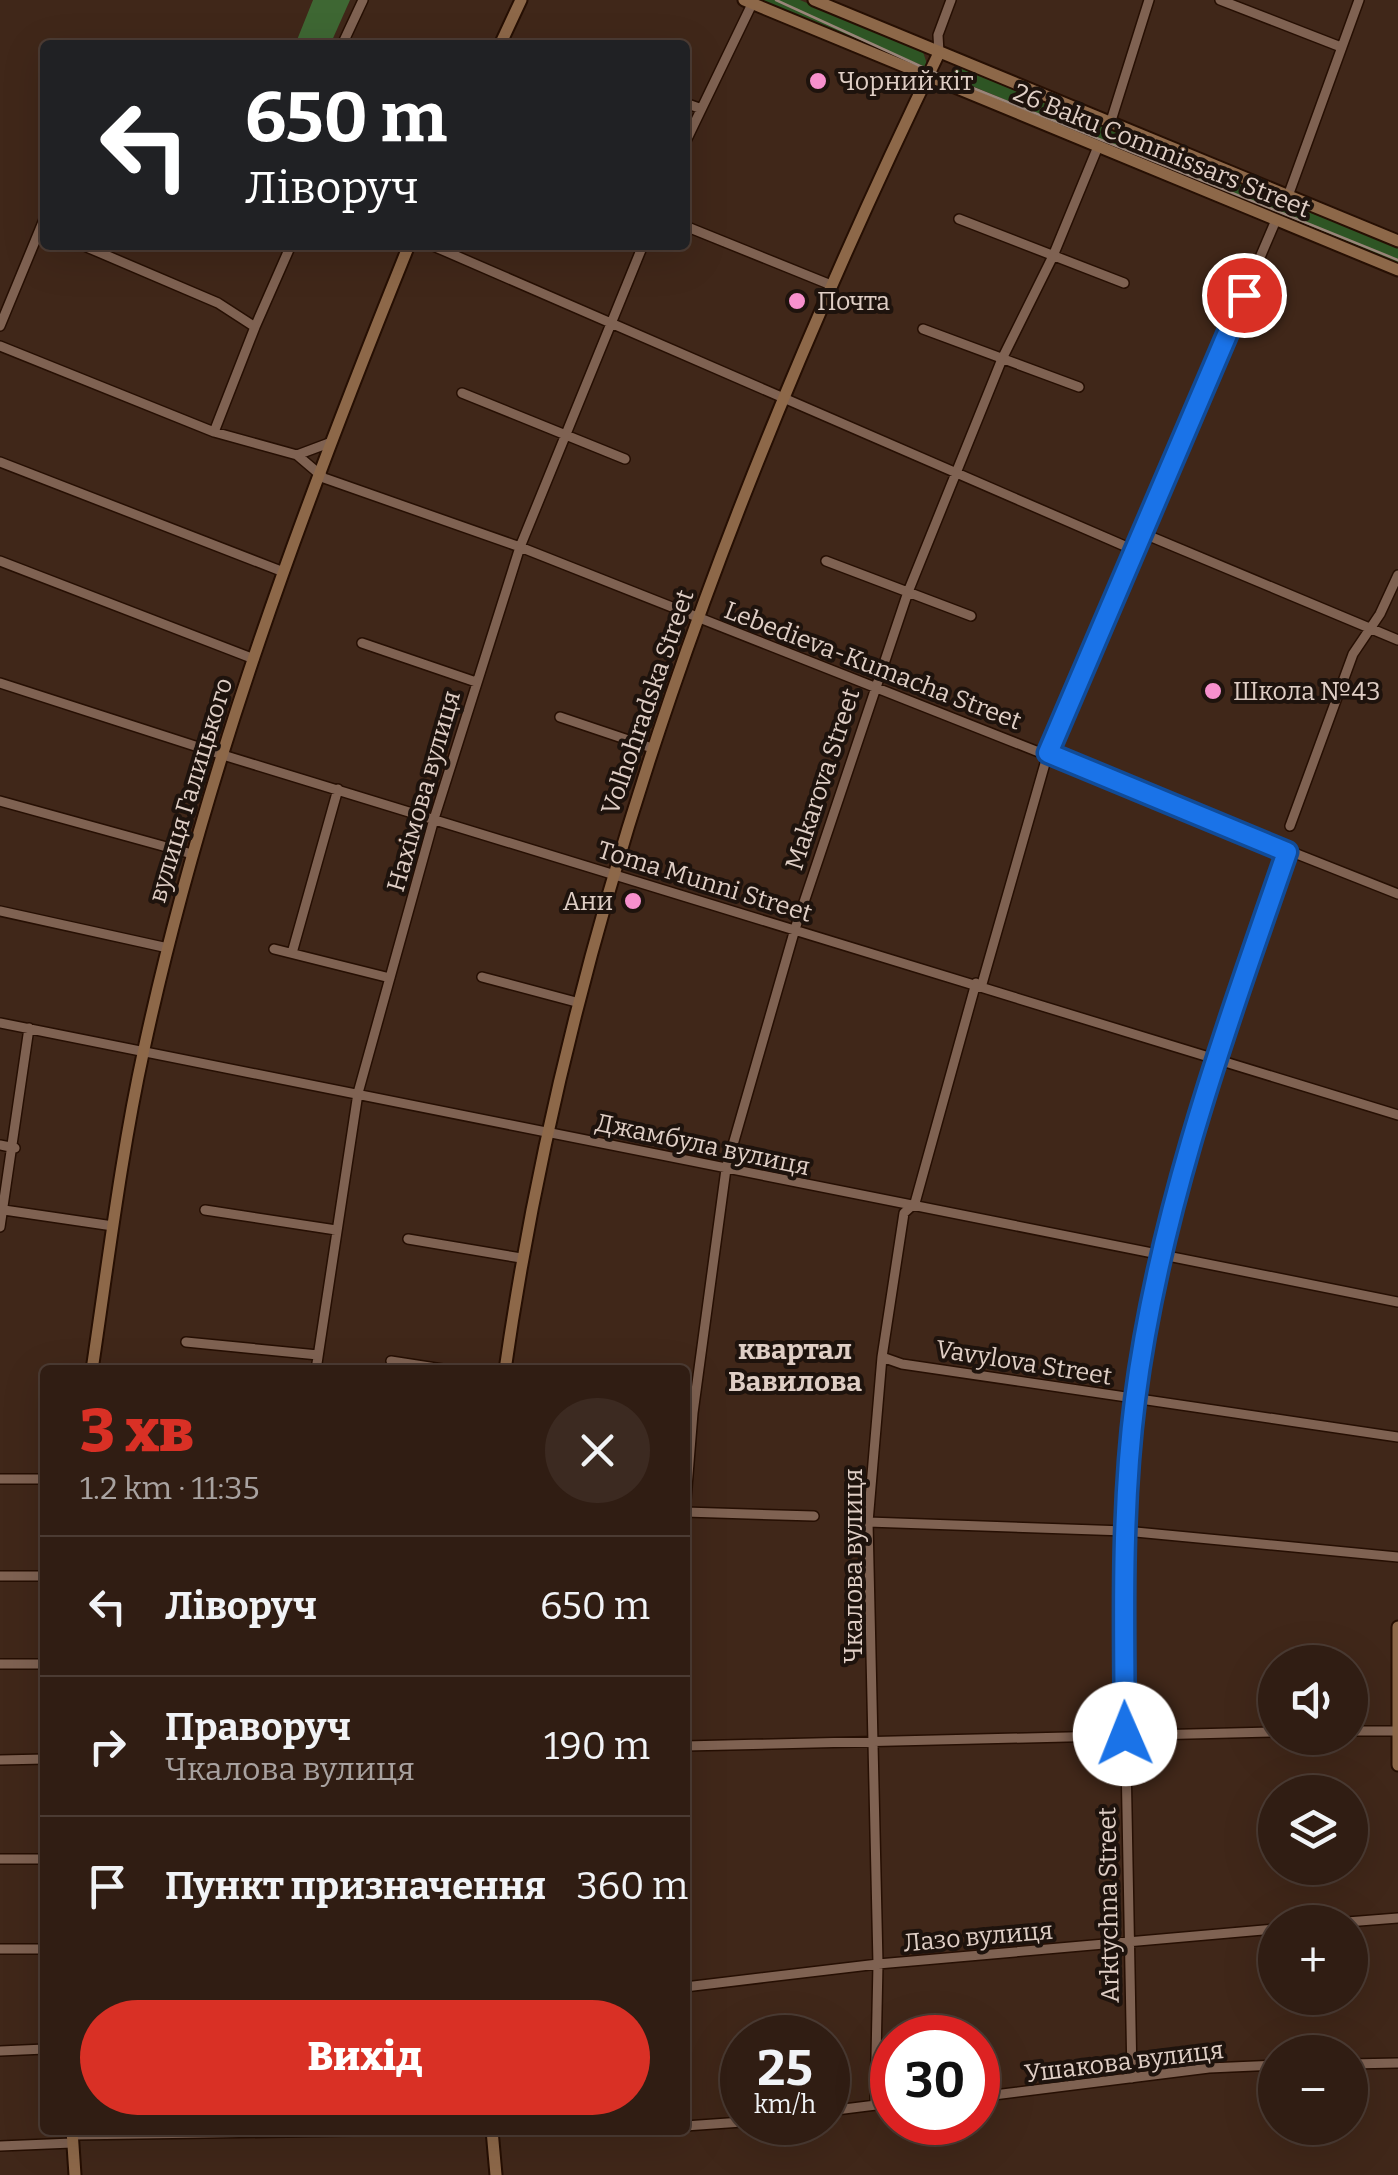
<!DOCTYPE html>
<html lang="uk">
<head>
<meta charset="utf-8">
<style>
  :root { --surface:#301d13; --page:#3c2a21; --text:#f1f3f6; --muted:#a8a2a0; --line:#4b3b33; --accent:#d93025 }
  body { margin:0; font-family:Bitter,serif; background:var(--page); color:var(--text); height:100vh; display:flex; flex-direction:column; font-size:38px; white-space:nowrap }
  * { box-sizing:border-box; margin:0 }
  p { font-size:32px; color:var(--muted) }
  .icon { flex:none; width:55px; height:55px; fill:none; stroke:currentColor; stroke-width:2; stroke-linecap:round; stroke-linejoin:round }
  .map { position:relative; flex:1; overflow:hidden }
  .panel { position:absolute; left:40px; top:1365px; width:650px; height:770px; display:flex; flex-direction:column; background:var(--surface); border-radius:10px; box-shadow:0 10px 40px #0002,0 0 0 2px var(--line) }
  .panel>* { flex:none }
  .top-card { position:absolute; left:40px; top:40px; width:650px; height:210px; border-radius:10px; box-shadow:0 10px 40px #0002,0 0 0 2px var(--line); background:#202124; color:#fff; overflow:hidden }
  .fabs { position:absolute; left:1258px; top:1645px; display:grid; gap:20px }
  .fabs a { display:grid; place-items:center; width:110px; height:110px; border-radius:50%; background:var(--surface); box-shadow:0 10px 40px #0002,0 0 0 2px var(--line); font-size:50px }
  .speed { position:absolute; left:720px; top:2015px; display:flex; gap:20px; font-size:50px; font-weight:700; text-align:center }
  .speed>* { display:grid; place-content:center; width:130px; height:130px; border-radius:50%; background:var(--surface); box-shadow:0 10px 40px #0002,0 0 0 2px var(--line); line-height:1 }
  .speed small { font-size:25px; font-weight:400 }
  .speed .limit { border:15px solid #d22; background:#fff; color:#111 }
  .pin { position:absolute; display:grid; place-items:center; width:85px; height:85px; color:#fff; margin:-42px; border:5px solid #fff; border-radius:50%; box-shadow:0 2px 10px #0007 }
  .me { position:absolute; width:110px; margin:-55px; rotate:359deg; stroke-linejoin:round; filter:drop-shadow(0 0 8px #0008) }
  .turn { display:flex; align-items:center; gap:35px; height:210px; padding:0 40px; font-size:45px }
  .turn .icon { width:130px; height:130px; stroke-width:2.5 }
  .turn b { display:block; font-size:70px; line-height:85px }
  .round { display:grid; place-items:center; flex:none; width:105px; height:105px; border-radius:52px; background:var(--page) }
  .overview { display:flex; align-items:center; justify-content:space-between; height:170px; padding:0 40px }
  h1 { font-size:60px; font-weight:800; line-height:75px; color:var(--accent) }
  .button { display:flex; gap:20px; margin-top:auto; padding:20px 40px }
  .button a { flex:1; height:115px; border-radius:60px; background:var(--accent); color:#fff; font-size:40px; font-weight:800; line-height:115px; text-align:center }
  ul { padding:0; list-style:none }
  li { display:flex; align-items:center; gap:30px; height:140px; padding:0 40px; border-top:2px solid var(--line) }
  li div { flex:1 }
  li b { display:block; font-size:38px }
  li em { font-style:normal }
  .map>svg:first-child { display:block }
  .green { fill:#2e5524 }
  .forest { fill:#3e6733 }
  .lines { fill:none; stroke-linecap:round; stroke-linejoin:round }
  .street-casing { stroke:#260f03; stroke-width:12 }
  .secondary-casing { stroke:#260f03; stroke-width:15 }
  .street { stroke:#7f6252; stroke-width:9 }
  .secondary { stroke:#8d6849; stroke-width:11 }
  .tram { stroke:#998579; stroke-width:2.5 }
  .route-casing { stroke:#114b97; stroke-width:25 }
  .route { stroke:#1a73e8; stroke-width:18 }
  .poi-dot { fill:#f790cd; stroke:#1e130d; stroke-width:4 }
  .labels { text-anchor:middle; stroke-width:8; stroke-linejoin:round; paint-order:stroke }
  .poi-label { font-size:25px; fill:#dfcec5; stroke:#1e130d; text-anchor:start }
  .street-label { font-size:25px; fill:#dfcec5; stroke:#1e130d }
  .neighbourhood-label { font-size:28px; font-weight:bold; fill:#dfcec5; stroke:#1e130d }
</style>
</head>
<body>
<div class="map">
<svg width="1398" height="2175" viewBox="0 0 1398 2175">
  <rect width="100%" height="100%" fill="#402719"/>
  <path class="green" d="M758,0H800L923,52L927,64L924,69Z
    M961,68L1264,194V202L1259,206L954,83L949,74Z
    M1274,199L1398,246V263L1275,214L1270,209Z"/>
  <path class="forest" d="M313,0H350L330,45H295Z"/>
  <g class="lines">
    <g class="street-casing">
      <path id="street" d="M1220,0L1341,47
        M342,45L363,0
        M939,53L938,35L951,0
        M685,103L699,108
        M1110,124L1149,0
        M685,143L752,4
        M1288,196L1359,0
        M959,219L1124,283
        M685,226L831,285
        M82,245L218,303L255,327L291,245
        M431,245L1134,550
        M0,326L45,217
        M923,329L1079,387
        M0,346L214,432L297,455L324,478L520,547L1398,894
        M462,393L625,459
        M214,432L255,327
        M297,455L329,443
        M0,462L281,571
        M1142,533L1398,640
        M0,561L254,659
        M826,561L971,616
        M362,643L476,682
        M0,683L223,755L1398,1115
        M560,717L652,748
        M0,801L192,854
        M1290,826L1353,654L1380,614L1398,575
        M0,911L168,948
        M274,949L390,978
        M292,953L338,789
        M482,977L576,1002
        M982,984L1048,753L1276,220
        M0,1023L1398,1302
        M0,1145L15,1148
        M4,1210L113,1226
        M205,1210L336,1230
        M0,1227L29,1028
        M408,1239L521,1258
        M186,1342L318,1355
        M882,1357L902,1364L1398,1437
        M391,1361L449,1370
        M316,1370L358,1093L434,819L520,547L643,245
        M0,1479H45
        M685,1512L693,1413L726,1169L795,929L908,592L1002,359L1053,256L1097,149
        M685,1512L814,1516
        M868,1522L1125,1531L1398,1557
        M0,1576H45
        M0,1664H45
        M1350,1731H1397
        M685,1746L1275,1732
        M0,1760L45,1759
        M0,1859H45
        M1347,1922L1398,1918
        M0,1949H45
        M685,1987L878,1964L1275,1929
        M0,2051L45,2049
        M1350,2064L1398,2063
        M1132,2078L1124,1651L1125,1531L1135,1399L1169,1218L1287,853
        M978,2097L1209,2068L1275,2065
        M875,2104L878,1964L868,1522L882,1357L904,1213L915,1203L976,983
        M828,2111L892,2103
        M685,2126L742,2122
        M72,2135L419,2130
        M0,2146L72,2143"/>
    </g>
    <g class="secondary-casing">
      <path id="secondary" d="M744,0L1398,270
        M814,0L1398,241
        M500,45L521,0
        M92,1370C108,1263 121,1154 144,1049C204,772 303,507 409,245
        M505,1370C571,909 737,471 939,53
        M1398,1627V1765
        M72,2130L75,2175
        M492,2130L496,2175"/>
    </g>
    <use href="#street" class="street"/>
    <use href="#secondary" class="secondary"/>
    <path class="tram" d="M776,0L931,71L1398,260"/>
  </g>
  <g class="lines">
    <g class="route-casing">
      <path id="route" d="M1125,1734C1124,1623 1121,1511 1135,1400C1159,1212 1225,1031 1287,852L1048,753L1244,295"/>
    </g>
    <use href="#route" class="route"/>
  </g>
  <g class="poi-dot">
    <circle cx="818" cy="81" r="10"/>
    <circle cx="797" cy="301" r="10"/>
    <circle cx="1213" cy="691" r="10"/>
    <circle cx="633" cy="901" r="10"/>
  </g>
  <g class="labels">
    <g class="poi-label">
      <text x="838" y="90">Чорний кіт</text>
      <text x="817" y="310">Почта</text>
      <text x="1233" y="700">Школа №43</text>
      <text x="613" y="910" text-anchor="end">Ани</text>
    </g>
    <g class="street-label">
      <text transform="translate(1162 150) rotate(22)" y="9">26 Baku Commissars Street</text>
      <text transform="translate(873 665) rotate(21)" y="9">Lebedieva-Kumacha Street</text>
      <text transform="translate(647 702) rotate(-71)" y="9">Volhohradska Street</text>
      <text transform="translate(822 779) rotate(-72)" y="9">Makarova Street</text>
      <text transform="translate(190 790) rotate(-73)" y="9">вулиця Галицького</text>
      <text transform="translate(423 791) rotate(-74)" y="9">Нахімова вулиця</text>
      <text transform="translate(705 881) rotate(17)" y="9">Toma Munni Street</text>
      <text transform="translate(703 1144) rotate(12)" y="9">Джамбула вулиця</text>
      <text transform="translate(1024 1362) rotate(9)" y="9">Vavylova Street</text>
      <text transform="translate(853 1566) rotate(-90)" y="9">Чкалова вулиця</text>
      <text transform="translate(1108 1905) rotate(-91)" y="9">Arktychna Street</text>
      <text transform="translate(978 1936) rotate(-5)" y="9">Лазо вулиця</text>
      <text transform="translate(1124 2061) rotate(-7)" y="9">Ушакова вулиця</text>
    </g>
    <g class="neighbourhood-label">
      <text x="795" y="1359">квартал<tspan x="795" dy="32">Вавилова</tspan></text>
    </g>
  </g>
</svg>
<div class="fabs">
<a><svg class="icon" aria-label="sound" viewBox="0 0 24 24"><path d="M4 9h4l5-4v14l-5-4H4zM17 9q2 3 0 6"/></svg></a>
<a><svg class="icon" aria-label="layers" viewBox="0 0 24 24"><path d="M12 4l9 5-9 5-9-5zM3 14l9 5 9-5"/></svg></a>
<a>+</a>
<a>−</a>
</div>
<div class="speed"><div>25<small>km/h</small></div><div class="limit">30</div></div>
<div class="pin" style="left:1244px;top:295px;background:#d93025"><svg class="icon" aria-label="arrive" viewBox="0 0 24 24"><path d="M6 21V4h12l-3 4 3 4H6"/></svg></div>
<svg class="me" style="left:1125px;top:1734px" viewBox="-20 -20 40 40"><circle r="19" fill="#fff"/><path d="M0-13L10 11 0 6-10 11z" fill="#1a73e8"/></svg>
<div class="top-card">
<div class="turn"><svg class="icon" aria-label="left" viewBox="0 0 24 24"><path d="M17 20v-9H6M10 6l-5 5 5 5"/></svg><div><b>650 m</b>Ліворуч</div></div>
</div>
<section class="panel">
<div class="overview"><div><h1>3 хв</h1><p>1.2 km · 11:35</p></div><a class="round"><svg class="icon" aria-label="close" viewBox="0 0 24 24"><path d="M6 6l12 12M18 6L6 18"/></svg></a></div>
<ul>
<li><svg class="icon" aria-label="left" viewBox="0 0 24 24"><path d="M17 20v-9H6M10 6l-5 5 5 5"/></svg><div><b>Ліворуч</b></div><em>650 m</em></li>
<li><svg class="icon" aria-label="right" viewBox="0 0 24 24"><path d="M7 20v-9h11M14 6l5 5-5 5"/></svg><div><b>Праворуч</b><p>Чкалова вулиця</p></div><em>190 m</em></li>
<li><svg class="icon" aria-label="arrive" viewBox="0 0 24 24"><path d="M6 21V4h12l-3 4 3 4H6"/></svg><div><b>Пункт призначення</b></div><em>360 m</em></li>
</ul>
<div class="button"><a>Вихід</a></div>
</section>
</div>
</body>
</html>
